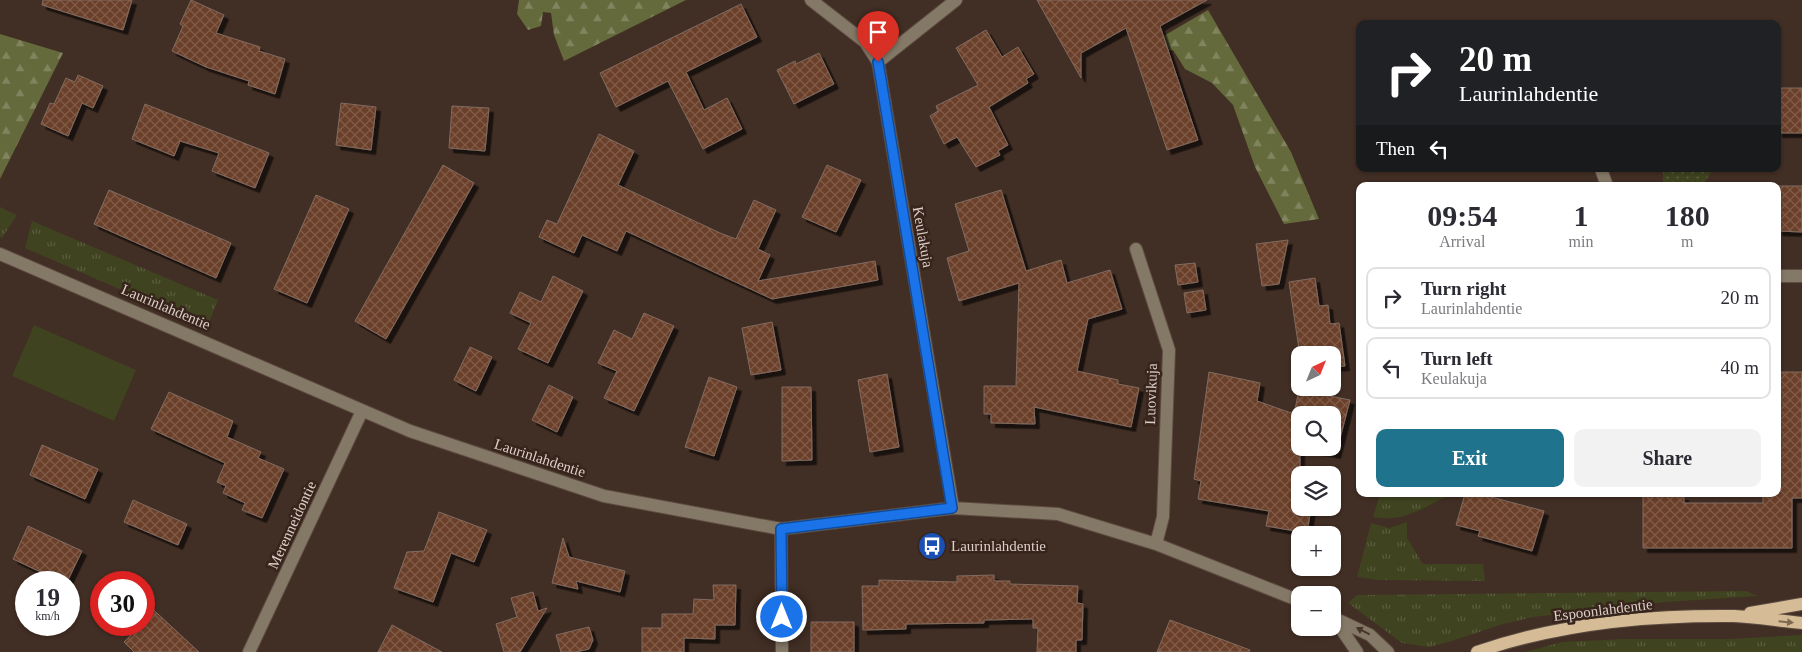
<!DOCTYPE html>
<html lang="en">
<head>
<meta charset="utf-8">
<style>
  :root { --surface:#fff; --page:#f2f2f3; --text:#2b2b33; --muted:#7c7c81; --line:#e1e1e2; --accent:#20738d }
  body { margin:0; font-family:Georgia,serif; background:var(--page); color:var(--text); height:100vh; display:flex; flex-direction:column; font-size:19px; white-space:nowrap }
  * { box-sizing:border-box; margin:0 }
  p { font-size:16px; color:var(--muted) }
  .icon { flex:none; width:28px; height:28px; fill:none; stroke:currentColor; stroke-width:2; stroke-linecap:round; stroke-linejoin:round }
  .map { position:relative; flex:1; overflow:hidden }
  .side { position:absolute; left:1356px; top:182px; width:425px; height:315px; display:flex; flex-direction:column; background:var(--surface); border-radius:10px; box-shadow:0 1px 4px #0004 }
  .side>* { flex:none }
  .guide { position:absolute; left:1356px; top:20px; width:425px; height:152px; border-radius:10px; box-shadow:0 1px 4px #0004; background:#202124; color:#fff; overflow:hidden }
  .needle { width:32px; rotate:43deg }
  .fabs { position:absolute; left:1291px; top:346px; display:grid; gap:10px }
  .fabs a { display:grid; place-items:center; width:50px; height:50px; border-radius:10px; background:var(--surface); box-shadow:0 1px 4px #0004; font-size:25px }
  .speed { position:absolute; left:15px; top:571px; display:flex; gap:10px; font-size:25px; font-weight:700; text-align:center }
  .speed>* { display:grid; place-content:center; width:65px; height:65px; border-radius:50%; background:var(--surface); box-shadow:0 1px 4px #0004; line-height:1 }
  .speed small { font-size:12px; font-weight:400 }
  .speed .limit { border:8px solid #d22; background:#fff; color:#111 }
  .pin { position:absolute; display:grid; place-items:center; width:42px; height:42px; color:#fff; margin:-51px -21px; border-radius:50% 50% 50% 0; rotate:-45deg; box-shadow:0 0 5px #0007 }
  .pin .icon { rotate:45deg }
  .me { position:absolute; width:55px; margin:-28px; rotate:0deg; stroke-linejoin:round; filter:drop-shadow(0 0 4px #0008) }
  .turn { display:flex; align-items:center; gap:18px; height:105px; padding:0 20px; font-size:22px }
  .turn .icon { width:65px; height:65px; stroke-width:2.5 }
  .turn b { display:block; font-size:35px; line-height:42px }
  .then { display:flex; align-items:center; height:48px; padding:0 20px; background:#0003; gap:10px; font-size:19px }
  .eta { display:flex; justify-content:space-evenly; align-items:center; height:85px; text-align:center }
  .eta b { font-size:30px; font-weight:700; line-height:35px }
  .action { display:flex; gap:10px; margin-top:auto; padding:10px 20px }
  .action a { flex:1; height:58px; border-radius:10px; background:var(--accent); color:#fff; font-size:20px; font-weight:700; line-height:58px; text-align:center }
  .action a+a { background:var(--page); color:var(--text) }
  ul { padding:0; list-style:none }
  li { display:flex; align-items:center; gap:15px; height:62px; margin:0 10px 8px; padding:0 10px; border:2px solid var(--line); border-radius:10px }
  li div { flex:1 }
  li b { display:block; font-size:19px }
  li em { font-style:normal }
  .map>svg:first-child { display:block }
  .grass { fill:url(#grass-tufts) }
  .forest { fill:url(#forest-firs) }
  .park { fill:url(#park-dots) }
  .garden { fill:#3f431f }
  .building { fill:url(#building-cross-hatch); stroke:#826b60; filter:url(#shadow) }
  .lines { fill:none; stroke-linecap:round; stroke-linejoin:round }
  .minor-casing { stroke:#5d4b42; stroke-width:14 }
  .major-casing { stroke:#5d4b42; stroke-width:14 }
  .minor { stroke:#847866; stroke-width:12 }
  .major { stroke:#d5bc96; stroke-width:12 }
  .oneway { fill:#7e6852 }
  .oneway2 { fill:#46352a }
  .route-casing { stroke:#114b97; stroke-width:12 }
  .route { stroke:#1a73e8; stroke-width:9 }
  .labels { text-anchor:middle; stroke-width:5; stroke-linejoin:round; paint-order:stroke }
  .street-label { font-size:15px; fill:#dccfc9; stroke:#37241b }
  .poi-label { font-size:15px; fill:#dccfc9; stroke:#37241b; text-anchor:start }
</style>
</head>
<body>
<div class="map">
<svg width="1802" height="652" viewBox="0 0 1802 652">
  <defs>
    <pattern id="grass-tufts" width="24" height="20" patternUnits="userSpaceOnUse" patternTransform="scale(1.25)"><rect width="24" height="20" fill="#3f431f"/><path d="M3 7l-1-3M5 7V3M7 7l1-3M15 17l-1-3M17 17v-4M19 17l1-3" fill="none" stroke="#5a5d3e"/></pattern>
    <pattern id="forest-firs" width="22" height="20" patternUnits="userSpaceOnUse" patternTransform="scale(1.25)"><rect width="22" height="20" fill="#646a3b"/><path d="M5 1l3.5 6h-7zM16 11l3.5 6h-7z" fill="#81855f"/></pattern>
    <pattern id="park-dots" width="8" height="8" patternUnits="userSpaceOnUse" patternTransform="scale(1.25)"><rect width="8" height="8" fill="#3f431f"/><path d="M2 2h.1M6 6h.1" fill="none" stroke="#5a5d3e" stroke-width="1.8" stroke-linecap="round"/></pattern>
    <pattern id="building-cross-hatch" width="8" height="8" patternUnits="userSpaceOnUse" patternTransform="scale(1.25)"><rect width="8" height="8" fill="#6b402a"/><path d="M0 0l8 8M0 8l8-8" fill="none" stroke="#805b48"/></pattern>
    <filter id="shadow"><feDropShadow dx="4.5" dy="4.5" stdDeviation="0" flood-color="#0009"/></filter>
  </defs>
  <rect width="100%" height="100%" fill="#412e24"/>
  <path class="grass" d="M0,207L17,215L2,238L0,237Z
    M32,221L218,300L207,327L25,248Z
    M1380,494H1451C1424,507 1405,523 1373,517Z
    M1407,522V538L1423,564H1483L1485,581L1378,580L1357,577L1371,523L1389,528Z
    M1746,591L1758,596L1665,602L1533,617L1503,624L1449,642L1429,647L1402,643L1348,603L1357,595Z
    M1802,635V652H1525L1562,642L1624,639H1728Z"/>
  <path class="forest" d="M519,0H686L564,61L554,35L551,13L543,12L541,26L528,30L517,14Z
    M1208,10L1291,152L1319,219L1284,224L1255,167L1233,105L1212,83L1185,69L1173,50L1159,52L1155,41Z
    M0,34L63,53L0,179Z"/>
  <path class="park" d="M1663,169H1712V171L1703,185L1663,186Z"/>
  <path class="garden" d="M34,325L136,370L114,421L12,376Z"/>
  <path class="building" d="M43,0H132L123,30L42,5Z
    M191,0L224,15L216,33L260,47L259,51L285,59L275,94L248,85L249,81L206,67L172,51L183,26L180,24Z
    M1037,0H1207L1160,26L1198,140L1167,150L1126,28L1081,53V78Z
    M741,4L757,37L686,72L704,110L727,98L742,129L703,149L668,81L616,107L600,73Z
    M986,30L1002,57L1018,47L1034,74L1026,79L1028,83L989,107L1008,145L998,151L1000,155L976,167L957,137L944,144L930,116L938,111L936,106L978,85L956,48Z
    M819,53L834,84L794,104L777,70L795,61L796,64Z
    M78,75L103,86L93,108L82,103L68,136L41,124L50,103L54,104L66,78L75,82Z
    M1778,88H1802V133H1778Z
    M341,103L376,107L371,150L336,145Z
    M145,104L269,153L255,188L212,171L219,153L180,141L174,156L132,139Z
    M452,106L489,108L485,151L449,148Z
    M599,134L634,151L618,185L720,233L736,239L754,200L776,210L758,249L770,255L758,281L875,261L878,280L772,299L626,231L617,251L582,235L574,253L539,237L547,220L557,224Z
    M443,165L474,183L386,339L355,321Z
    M827,165L861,180L836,232L802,217Z
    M1778,186H1802V232L1778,231Z
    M109,190L231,243L216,278L94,224Z
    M1001,190L1026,271L1061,260L1067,283L1110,270L1122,309L1088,319L1077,371L1118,380V384L1139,388L1131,427L1034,407L1035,424L991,423V414H984V386H1016L1019,283L959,301L947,258L969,251L955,204Z
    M316,195L349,209L307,303L274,289Z
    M1288,240L1279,284L1262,286L1256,244Z
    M1195,263L1198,282L1178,285L1175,265Z
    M553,276L583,291L548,363L518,349L531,323L510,313L520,292L541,302Z
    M1315,278L1319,306L1328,305L1330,324L1339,323L1345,366L1332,367V355L1300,356L1289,282Z
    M1203,290L1206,310L1187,313L1184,293Z
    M644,313L674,326L634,411L604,398L617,371L598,363L614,330L632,339Z
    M772,322L781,370L751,375L742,328Z
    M470,347L492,357L476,391L454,380Z
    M1209,372L1260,383L1257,401L1294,414L1299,390L1350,400L1336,454L1305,448H1332V415H1300V508H1311L1307,533L1266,526L1269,511L1198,499L1201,481L1194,479Z
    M1778,372H1802V498H1792V548H1643V494L1684,496V503H1763V494H1778Z
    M887,374L899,447L870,452L858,380Z
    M709,377L737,387L714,456L685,447Z
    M549,385L573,397L557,432L532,420Z
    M782,387H811L812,460L782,461Z
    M169,392L233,421L227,437L261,452L258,458L284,469L262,518L242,510L245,503L223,493L226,486L217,482L225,463L151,429Z
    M42,445L98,469L85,499L30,475Z
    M1465,494H1480L1544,511L1532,551L1478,536L1480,531L1456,525Z
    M133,500L187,524L178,545L124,522Z
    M439,512L487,530L474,562L451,553L433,602L394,588L407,552L424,551Z
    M28,526L82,551L67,582H62L13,559Z
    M563,538L569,557L625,571L620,592L576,581L578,589L552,583Z
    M994,575V581H1010V584L1078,586L1077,603L1083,604L1082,640H1076V652H1037L1038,628H1033V619L984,620V623L906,624V629L863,630L862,586H879V580L957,582V576Z
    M713,585H736L735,625H715V639L684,638V652H642V628H662V614H693L694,599L714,600Z
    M533,592L538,611L547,608L520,652H504L496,624L517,617L511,598Z
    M144,601L199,652H134L124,642L141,625H144Z
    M1170,620L1250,650L1249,652H1157Z
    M811,622H854V652H811Z
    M392,625L442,652H378Z
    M589,627L593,640L589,649L576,652H561L556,635Z"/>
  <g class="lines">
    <g class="minor-casing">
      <path id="minor" d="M811,0L865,42L878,62L953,508
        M878,62L956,0
        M1601,169L1607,186
        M1136,249L1169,350L1163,517L1156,544
        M0,254L410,431L604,496L781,529L953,508L1058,514L1156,544L1300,601
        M1778,276H1802
        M781,529L782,652
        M1332,617L1370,635L1388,652
        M1333,617L1357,652
        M249,652L362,411"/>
    </g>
    <g class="major-casing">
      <path id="major" d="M1750,613L1802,604
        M1477,652C1557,624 1649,615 1734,616C1756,617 1779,621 1802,623"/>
    </g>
    <use href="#minor" class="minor"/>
    <use href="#major" class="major"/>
  </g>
  <defs><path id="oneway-solid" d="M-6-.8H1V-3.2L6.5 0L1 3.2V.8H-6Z" transform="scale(1.25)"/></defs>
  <use class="oneway" href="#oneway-solid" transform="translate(1786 622) rotate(6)"/>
  <use class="oneway2" href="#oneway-solid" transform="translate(1363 631) rotate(-153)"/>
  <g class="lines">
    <g class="route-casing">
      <path id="route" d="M782,617L781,529L952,508L878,62"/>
    </g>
    <use href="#route" class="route"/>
  </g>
  <defs>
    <g id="bus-disc" transform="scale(1.4375)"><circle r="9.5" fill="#1a4fb4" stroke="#37241b"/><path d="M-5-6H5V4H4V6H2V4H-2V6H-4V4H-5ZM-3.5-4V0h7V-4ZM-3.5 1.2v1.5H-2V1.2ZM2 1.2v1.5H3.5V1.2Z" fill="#fff"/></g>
  </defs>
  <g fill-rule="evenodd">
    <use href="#bus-disc" x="932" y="546"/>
  </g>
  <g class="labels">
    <g class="street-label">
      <text transform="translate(923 237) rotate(80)" y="5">Keulakuja</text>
      <text transform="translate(166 307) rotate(23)" y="5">Laurinlahdentie</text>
      <text transform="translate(1151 394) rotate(-88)" y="5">Luovikuja</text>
      <text transform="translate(540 458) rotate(18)" y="5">Laurinlahdentie</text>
      <text transform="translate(292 525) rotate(-65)" y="5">Merenneidontie</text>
      <text transform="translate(1603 610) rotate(-7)" y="5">Espoonlahdentie</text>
    </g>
    <g class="poi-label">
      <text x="951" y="551">Laurinlahdentie</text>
    </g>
  </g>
</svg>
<div class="fabs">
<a><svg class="needle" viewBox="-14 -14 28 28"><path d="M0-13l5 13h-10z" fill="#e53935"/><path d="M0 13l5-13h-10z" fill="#7c7c81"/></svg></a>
<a><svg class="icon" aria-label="search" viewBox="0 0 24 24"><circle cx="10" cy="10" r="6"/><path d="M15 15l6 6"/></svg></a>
<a><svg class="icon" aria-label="layers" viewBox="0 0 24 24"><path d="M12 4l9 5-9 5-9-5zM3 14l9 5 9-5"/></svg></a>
<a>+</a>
<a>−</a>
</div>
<div class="speed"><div>19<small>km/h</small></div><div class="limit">30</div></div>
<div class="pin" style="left:878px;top:62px;background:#d93025"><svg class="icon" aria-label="arrive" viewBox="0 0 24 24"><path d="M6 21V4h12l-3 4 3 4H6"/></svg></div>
<svg class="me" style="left:782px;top:617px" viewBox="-20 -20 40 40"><circle r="17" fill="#1a73e8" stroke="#fff" stroke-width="3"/><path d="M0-11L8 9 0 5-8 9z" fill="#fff"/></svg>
<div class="guide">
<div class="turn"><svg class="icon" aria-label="right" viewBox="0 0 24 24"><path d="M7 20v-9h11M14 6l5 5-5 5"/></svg><div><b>20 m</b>Laurinlahdentie</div></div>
<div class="then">Then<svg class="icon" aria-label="left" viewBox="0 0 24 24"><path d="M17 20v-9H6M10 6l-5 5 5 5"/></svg></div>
</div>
<section class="side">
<div class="eta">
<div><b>09:54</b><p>Arrival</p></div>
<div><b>1</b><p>min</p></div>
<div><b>180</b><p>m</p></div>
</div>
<ul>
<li><svg class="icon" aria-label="right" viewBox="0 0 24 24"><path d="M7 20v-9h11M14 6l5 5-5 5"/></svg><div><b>Turn right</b><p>Laurinlahdentie</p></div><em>20 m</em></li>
<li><svg class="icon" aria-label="left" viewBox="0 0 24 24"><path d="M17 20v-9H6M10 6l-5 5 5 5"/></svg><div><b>Turn left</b><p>Keulakuja</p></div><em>40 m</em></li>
</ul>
<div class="action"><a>Exit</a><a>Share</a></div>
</section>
</div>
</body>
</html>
